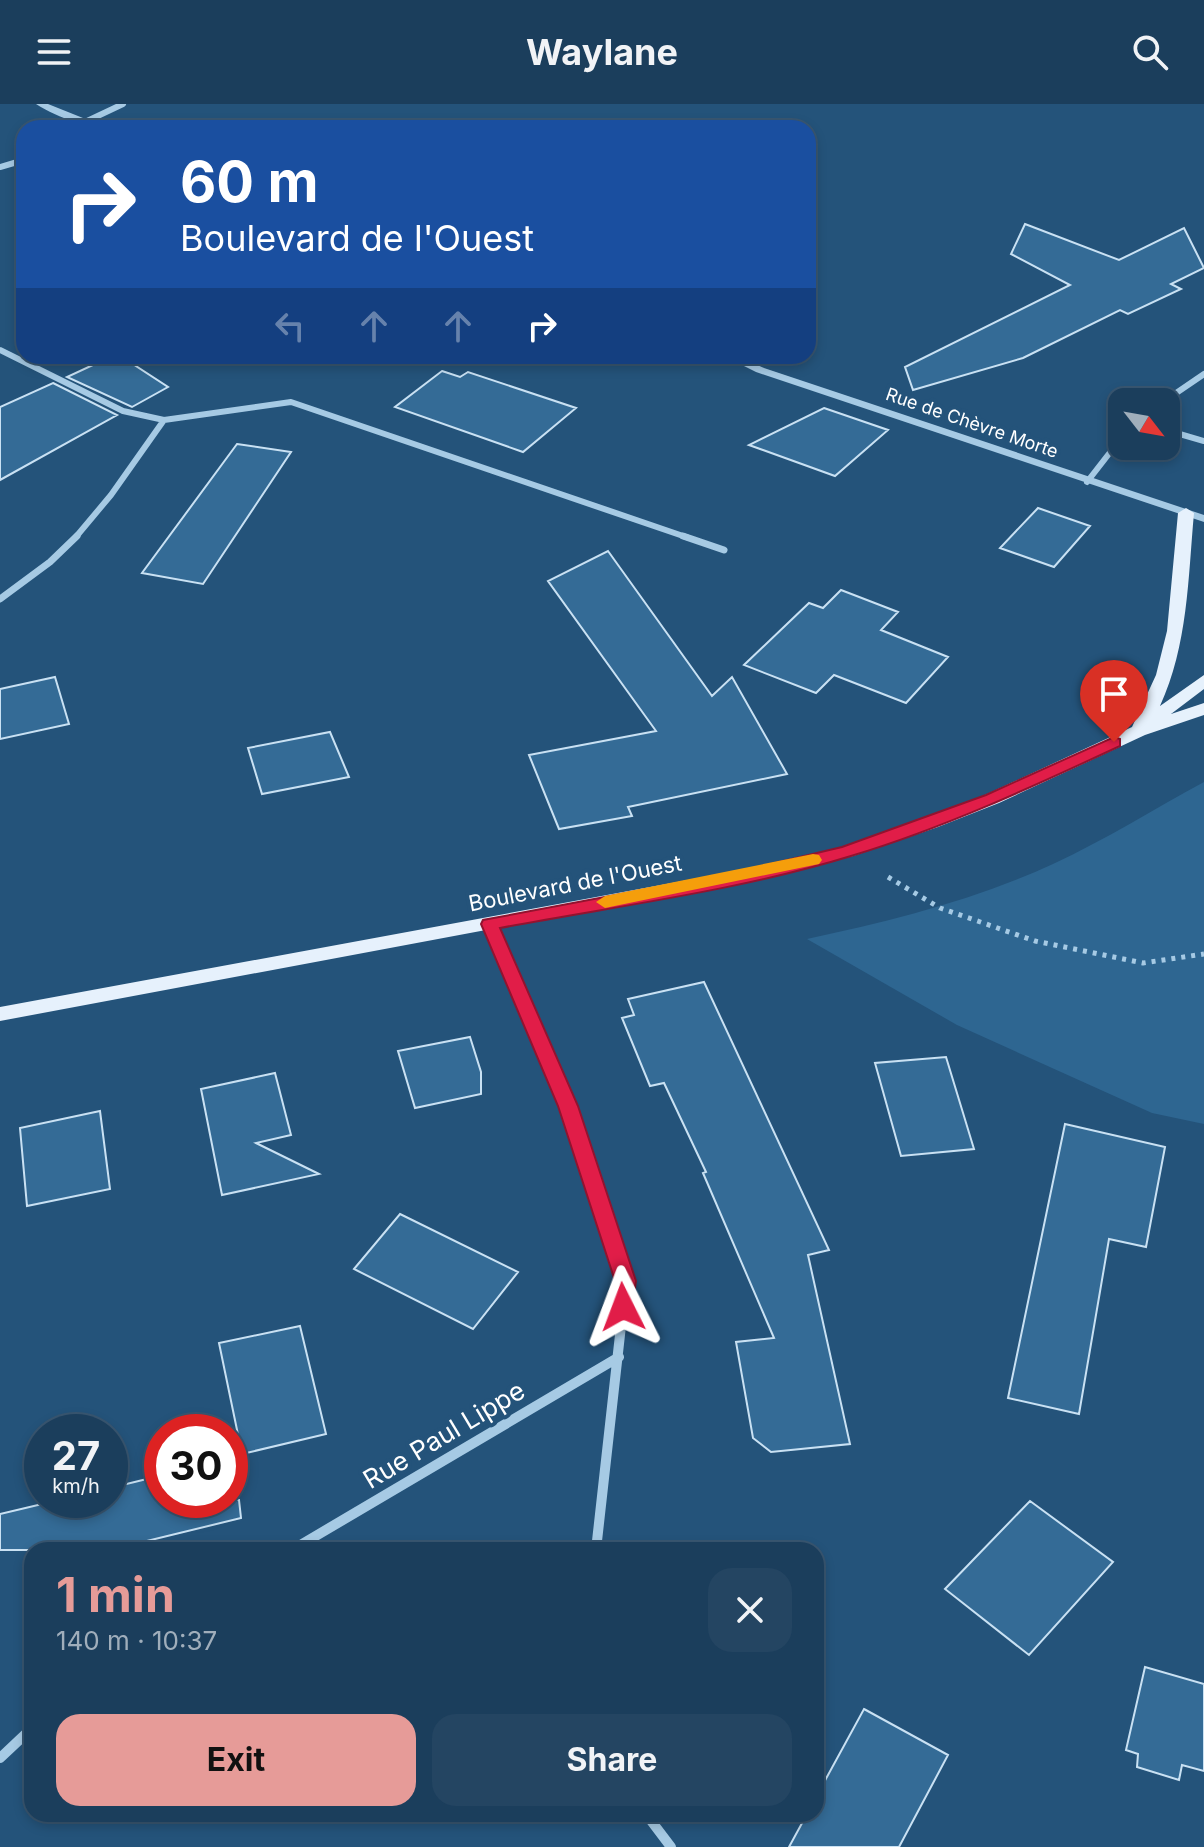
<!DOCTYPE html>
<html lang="en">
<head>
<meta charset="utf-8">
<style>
  :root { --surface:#1b3e5c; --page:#244562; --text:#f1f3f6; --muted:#a0aebb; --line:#395772; --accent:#e69b98 }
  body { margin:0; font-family:Inter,sans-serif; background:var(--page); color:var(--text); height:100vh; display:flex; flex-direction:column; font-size:30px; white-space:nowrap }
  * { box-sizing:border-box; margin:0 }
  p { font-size:26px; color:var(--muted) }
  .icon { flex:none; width:44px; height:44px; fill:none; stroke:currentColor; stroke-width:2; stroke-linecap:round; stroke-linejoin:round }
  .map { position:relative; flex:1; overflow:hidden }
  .details { position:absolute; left:24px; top:1438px; width:800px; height:280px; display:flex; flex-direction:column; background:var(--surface); border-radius:24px; box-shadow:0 4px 12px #0003,0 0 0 2px var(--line) }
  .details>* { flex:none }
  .hud { position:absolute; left:16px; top:16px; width:800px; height:244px; border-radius:24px; box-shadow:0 4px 12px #0003,0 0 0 2px var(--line); background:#1a4fa0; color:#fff; overflow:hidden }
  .needle { width:52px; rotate:121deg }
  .tools { position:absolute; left:1108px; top:284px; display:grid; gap:16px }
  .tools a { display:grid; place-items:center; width:72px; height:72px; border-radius:16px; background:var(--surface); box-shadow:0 4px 12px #0003,0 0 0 2px var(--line); font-size:40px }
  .speed { position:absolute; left:24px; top:1310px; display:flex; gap:16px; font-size:40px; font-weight:700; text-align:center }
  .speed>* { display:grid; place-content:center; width:104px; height:104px; border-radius:50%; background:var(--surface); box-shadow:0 4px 12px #0003,0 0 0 2px var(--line); line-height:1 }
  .speed small { font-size:20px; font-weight:400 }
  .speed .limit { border:12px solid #d22; background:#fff; color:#111 }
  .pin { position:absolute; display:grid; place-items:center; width:68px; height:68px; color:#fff; margin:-82px -34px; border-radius:50% 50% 50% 0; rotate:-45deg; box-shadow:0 0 8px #0007 }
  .pin .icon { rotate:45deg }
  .me { position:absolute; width:88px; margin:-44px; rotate:357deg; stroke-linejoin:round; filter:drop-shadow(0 0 6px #0008) }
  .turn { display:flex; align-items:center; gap:28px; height:168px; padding:0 32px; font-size:36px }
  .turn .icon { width:104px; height:104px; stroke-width:2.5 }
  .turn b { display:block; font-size:56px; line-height:68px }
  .lanes { display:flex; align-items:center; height:76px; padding:0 32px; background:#0003; justify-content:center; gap:40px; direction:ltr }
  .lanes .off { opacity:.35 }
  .round { display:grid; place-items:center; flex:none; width:84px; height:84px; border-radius:24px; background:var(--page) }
  .headline { display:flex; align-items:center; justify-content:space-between; height:136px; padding:0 32px }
  h1 { font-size:48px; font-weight:700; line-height:60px; color:var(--accent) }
  .cta { display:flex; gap:16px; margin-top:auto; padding:16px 32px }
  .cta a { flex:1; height:92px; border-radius:24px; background:var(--accent); color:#111; font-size:32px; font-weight:700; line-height:92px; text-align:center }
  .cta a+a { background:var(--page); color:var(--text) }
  header { display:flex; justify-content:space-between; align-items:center; height:104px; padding:0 32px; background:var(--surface); font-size:36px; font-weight:700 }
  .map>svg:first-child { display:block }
  .green { fill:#2e6691 }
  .building { fill:#346b96; stroke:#c9e1f3; stroke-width:2 }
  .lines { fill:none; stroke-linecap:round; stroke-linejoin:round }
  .path { stroke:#a6cae4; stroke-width:5; stroke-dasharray:4 6; stroke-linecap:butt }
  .minor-far2 { stroke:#a6cae4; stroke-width:6 }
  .minor-far1 { stroke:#a6cae4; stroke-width:7 }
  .minor { stroke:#a6cae4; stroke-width:10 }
  .tertiary { fill:#a6cae4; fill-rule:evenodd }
  .primary { fill:#e6f1fc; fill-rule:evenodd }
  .route { fill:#e11d48; stroke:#92132f; stroke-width:2 }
  .slow { fill:#f59e0b }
  .labels { text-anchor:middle; stroke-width:8; stroke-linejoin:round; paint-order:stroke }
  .far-street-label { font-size:18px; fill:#fff; stroke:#24537a }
  .street-label { font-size:22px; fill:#fff; stroke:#24537a }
  .near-street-label { font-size:26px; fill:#fff; stroke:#24537a }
</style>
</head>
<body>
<header><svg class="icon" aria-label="menu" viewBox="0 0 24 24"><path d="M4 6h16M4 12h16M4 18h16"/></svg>Waylane<svg class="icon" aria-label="search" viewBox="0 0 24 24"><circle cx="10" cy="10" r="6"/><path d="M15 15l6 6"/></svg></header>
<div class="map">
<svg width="1204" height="1743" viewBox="0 0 1204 1743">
  <rect width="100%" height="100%" fill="#24537a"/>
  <path class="green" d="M1204,678V1020L1152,1009L957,921L807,835C891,817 975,796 1053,760C1105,736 1154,705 1204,678Z"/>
  <path class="building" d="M1025,120L1119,156L1184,124L1204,164L1171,180L1181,185L1128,210L1120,206L1023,254L913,286L905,263L1070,181L1011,150Z
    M110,253H122L168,283L132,303L67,273Z
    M442,267L460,273L468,268L576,304L523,348L395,303Z
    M53,279L117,311L0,376V303Z
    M824,304L888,326L835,372L749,341Z
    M237,340L291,348L203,480L142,469Z
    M1038,404L1090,422L1054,463L1000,444Z
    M608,447L712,592L732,573L787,670L628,703L632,712L559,725L529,651L656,627L548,477Z
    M841,486L898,508L881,526L948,553L906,599L834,571L816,589L744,561L809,499L823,504Z
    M55,573L69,620L0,635V585Z
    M330,628L349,673L262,690L248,644Z
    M704,878L829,1146L808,1151L850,1340L771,1348L753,1334L736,1238L774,1234L703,1069L706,1068L664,979L650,982L622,914L634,911L628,895Z
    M470,933L481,968V990L415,1004L398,947Z
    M946,953L974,1045L901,1052L875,959Z
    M275,969L291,1031L256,1039L319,1070L222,1091L201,985Z
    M100,1007L110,1085L27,1102L20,1024Z
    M1065,1020L1165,1043L1146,1143L1109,1135L1079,1310L1008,1294Z
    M400,1110L518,1168L473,1225L354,1165Z
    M300,1222L326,1330L242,1350L219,1239Z
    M159,1372L162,1396H239L241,1414L110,1446H0V1410L59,1396H110V1384Z
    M1030,1397L1113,1458L1029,1551L945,1485Z
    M1145,1563L1204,1580V1667L1182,1661L1179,1676L1137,1663L1138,1650L1126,1646Z
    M864,1605L948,1651L899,1743H789L807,1710H816V1693Z"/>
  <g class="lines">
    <path class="path" d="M888,773L940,804L1035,837L1143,859L1204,850"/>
    <path class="minor-far2" d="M85,18L123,0
      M0,63L24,56
      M0,246L123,307L164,316L111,391L75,434
      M1163,298L1204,270
      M164,316L291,298L689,434
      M1166,326L1204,337
      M1087,378L1122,333"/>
    <path class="minor-far1" d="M683,432L724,446
      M0,495L50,458L77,432
      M489,820L568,1001"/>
    <path class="minor" d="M567,999L626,1177L596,1446
      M292,1446L619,1253
      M0,1654L32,1624
      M646,1710L671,1743"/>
    <path class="tertiary" d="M36,0H48L88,16L117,24C90,24 59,15 36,0Z
      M724,252H737L764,264L1204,411V418L756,268Z"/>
    <path class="primary" d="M1186,404L1194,409C1188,475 1188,541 1160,602L1204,571V585L1171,610L1204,599V611L1145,631L999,699L938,723L853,752L737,779L0,917V903L737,767L842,743L924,715L985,691L1132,623L1156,571L1167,527L1178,409Z"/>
  </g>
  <path class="route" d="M1114,633L1120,635V642C1032,683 944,724 851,752C737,787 616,802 500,824L578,1002L636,1177L631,1209L623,1211L616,1209L613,1203L615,1177L558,1002L481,820L483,816L737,768L842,743L986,691Z"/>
  <path class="slow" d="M813,750L819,751L822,756L819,760L605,804L596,798L605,792Z"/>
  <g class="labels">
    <g class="far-street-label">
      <text transform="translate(972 319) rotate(19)" y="6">Rue de Chèvre Morte</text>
    </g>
    <g class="street-label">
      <text transform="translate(575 779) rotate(-11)" y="8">Boulevard de l'Ouest</text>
    </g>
    <g class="near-street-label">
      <text transform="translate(444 1331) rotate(-31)" y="9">Rue Paul Lippe</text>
    </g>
  </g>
</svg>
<div class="tools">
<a><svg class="needle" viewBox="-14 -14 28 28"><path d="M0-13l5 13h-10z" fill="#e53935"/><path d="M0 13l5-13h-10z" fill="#a0aebb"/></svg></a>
</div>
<div class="speed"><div>27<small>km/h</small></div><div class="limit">30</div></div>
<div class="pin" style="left:1114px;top:638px;background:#d93025"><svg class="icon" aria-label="arrive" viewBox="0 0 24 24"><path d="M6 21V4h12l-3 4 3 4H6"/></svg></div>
<svg class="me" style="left:623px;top:1203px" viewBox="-20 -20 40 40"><path d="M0-17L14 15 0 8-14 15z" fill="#e11d48" stroke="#fff" stroke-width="4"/></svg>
<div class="hud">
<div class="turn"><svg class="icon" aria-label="right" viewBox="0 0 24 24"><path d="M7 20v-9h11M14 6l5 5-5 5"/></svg><div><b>60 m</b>Boulevard de l'Ouest</div></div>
<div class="lanes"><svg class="icon off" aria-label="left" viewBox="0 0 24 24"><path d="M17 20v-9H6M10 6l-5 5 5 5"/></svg><svg class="icon off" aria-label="ahead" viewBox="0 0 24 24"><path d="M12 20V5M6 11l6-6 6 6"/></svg><svg class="icon off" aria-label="ahead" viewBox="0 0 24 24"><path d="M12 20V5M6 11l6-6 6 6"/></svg><svg class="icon" aria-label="right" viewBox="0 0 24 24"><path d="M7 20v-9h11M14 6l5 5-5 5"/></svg></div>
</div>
<section class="details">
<div class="headline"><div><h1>1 min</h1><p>140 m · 10:37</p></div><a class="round"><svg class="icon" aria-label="close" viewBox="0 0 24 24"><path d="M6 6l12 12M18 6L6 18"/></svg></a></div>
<div class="cta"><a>Exit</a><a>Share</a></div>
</section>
</div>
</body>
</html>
